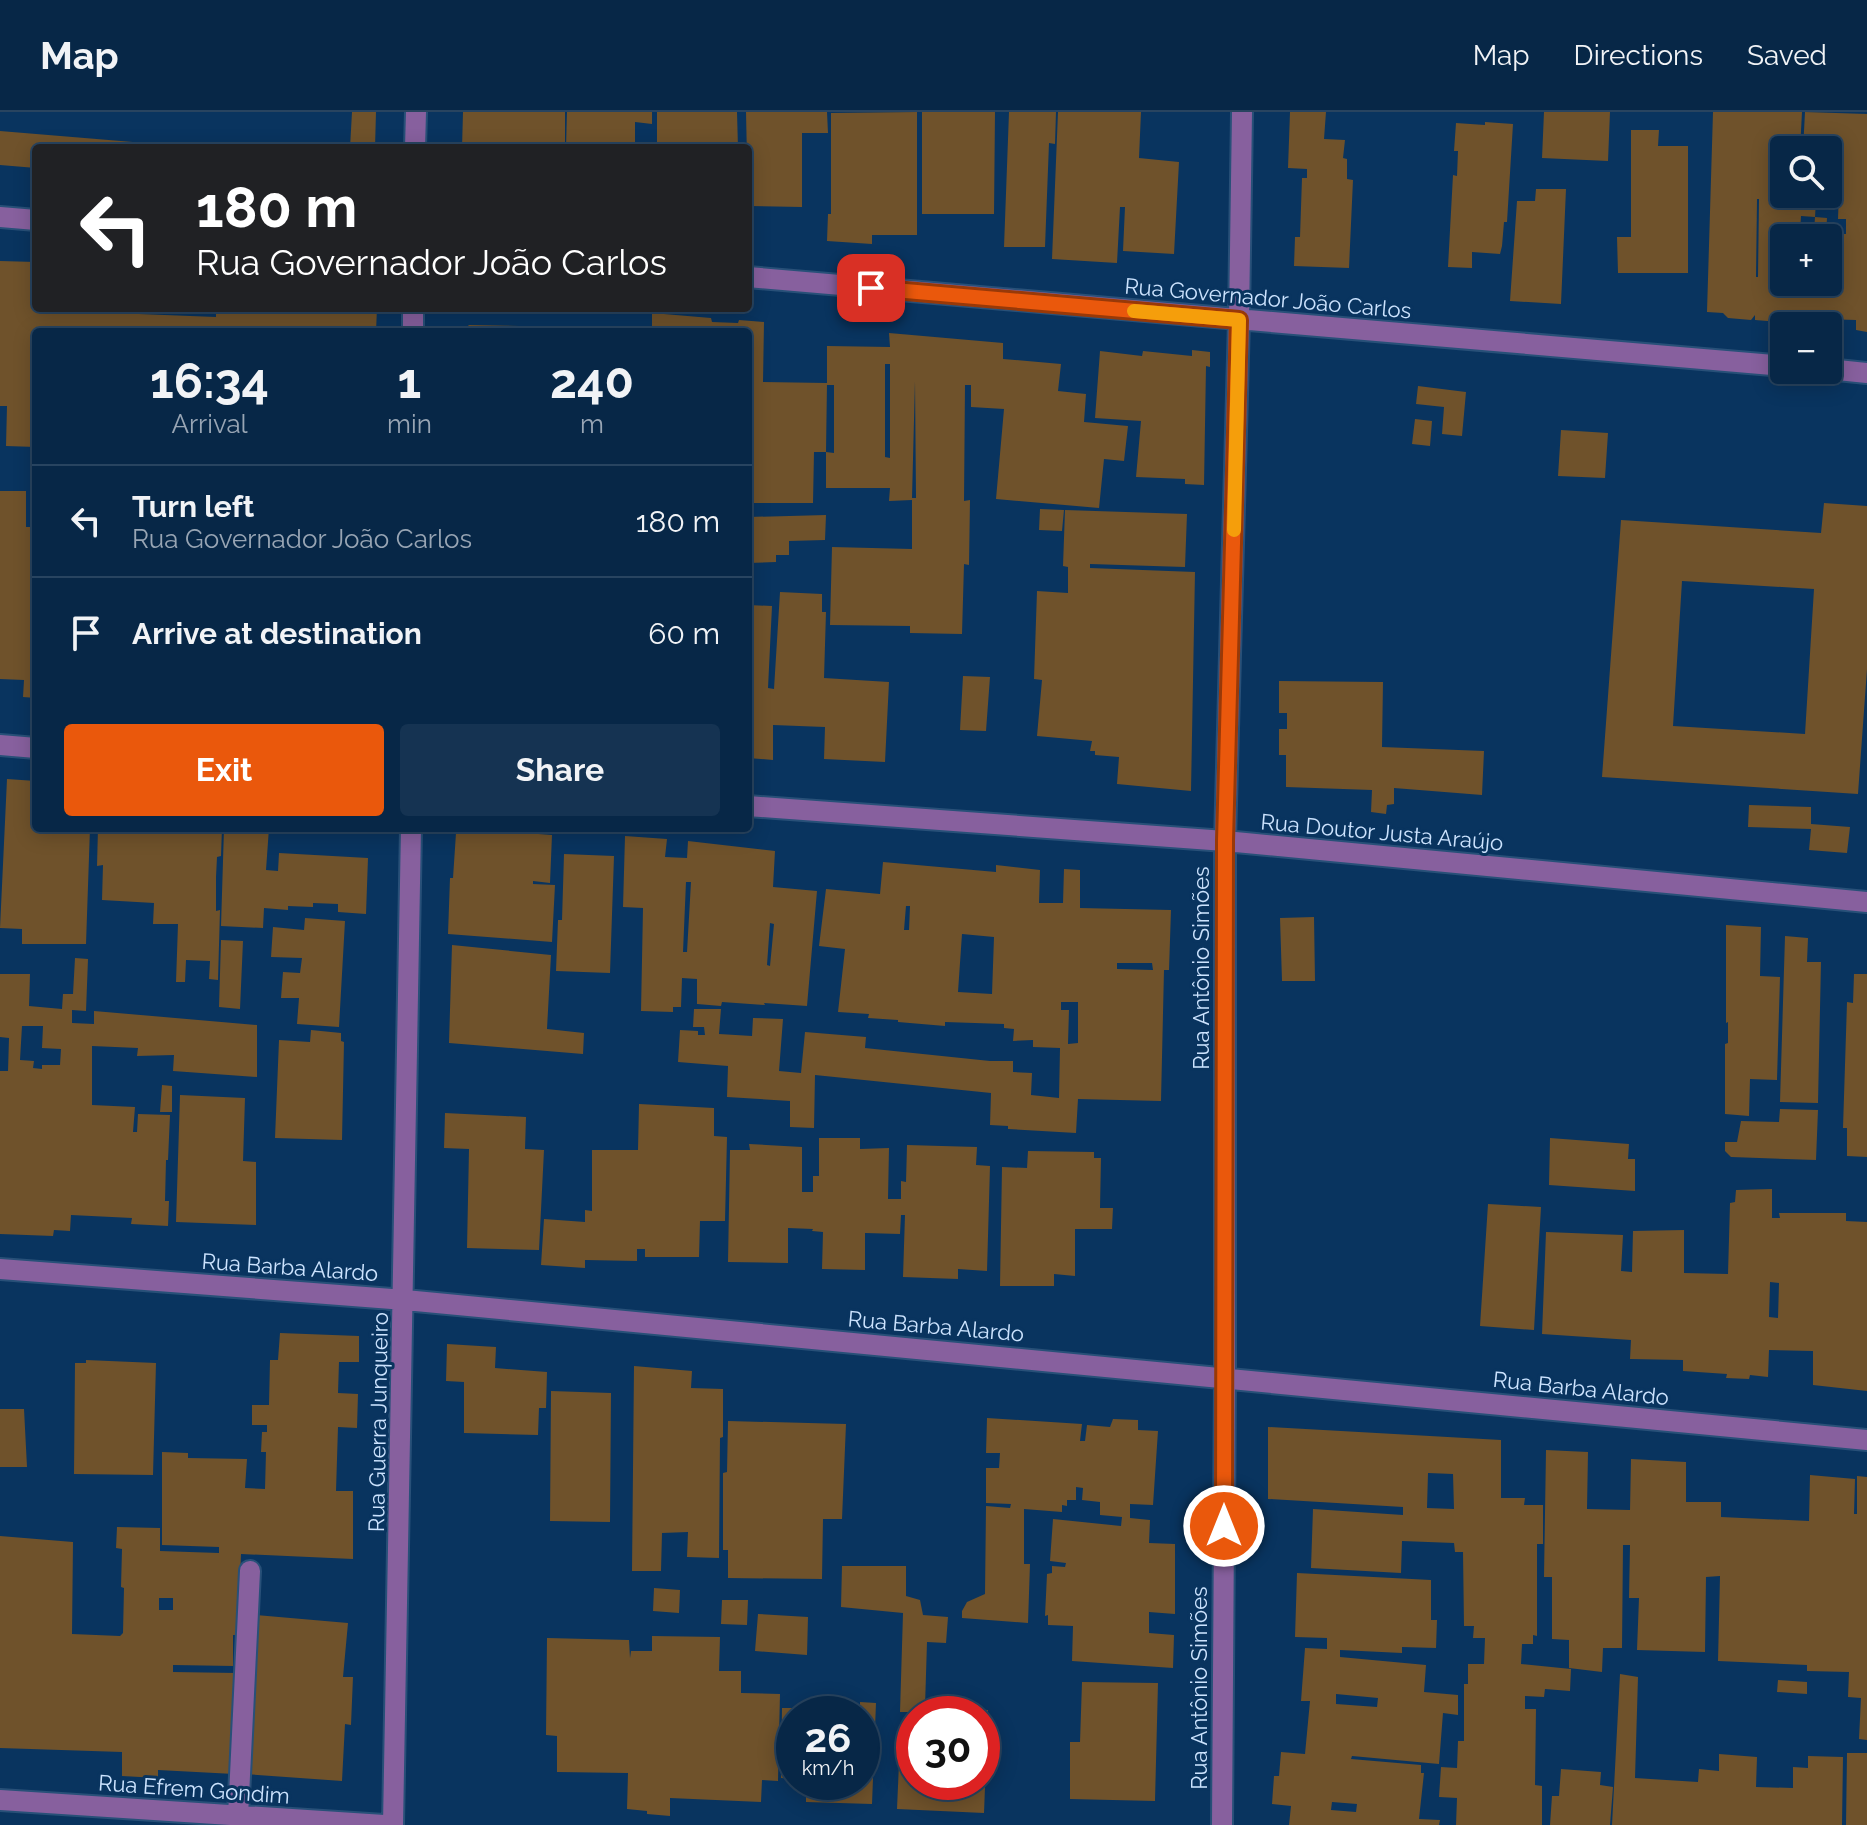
<!DOCTYPE html>
<html lang="en">
<head>
<meta charset="utf-8">
<style>
  :root { --surface:#072747; --page:#153352; --text:#f1f3f6; --muted:#98a5b4; --line:#284460; --accent:#ea580c }
  body { margin:0; font-family:Raleway,sans-serif; background:var(--page); color:var(--text); height:100vh; display:flex; flex-direction:column; font-size:30px; white-space:nowrap }
  * { box-sizing:border-box; margin:0 }
  p { font-size:26px; color:var(--muted) }
  .icon { flex:none; width:44px; height:44px; fill:none; stroke:currentColor; stroke-width:2; stroke-linecap:round; stroke-linejoin:round }
  .map { position:relative; flex:1; overflow:hidden }
  .sheet { position:absolute; left:32px; top:216px; width:720px; height:504px; display:flex; flex-direction:column; background:var(--surface); border-radius:8px; box-shadow:0 4px 20px #0003,0 0 0 2px var(--line) }
  .sheet>* { flex:none }
  .banner { position:absolute; left:32px; top:32px; width:720px; height:168px; border-radius:8px; box-shadow:0 4px 20px #0003,0 0 0 2px var(--line); background:#202124; color:#fff; overflow:hidden }
  .controls { position:absolute; left:1770px; top:24px; display:grid; gap:16px }
  .controls a { display:grid; place-items:center; width:72px; height:72px; border-radius:8px; background:var(--surface); box-shadow:0 4px 20px #0003,0 0 0 2px var(--line); font-size:40px }
  .speed { position:absolute; left:776px; top:1584px; display:flex; gap:16px; font-size:40px; font-weight:700; text-align:center }
  .speed>* { display:grid; place-content:center; width:104px; height:104px; border-radius:50%; background:var(--surface); box-shadow:0 4px 20px #0003,0 0 0 2px var(--line); line-height:1 }
  .speed small { font-size:20px; font-weight:400 }
  .speed .limit { border:12px solid #d22; background:#fff; color:#111 }
  .pin { position:absolute; display:grid; place-items:center; width:68px; height:68px; color:#fff; margin:-34px; border-radius:16px; box-shadow:0 4px 12px #0006 }
  .me { position:absolute; width:88px; margin:-44px; rotate:0deg; stroke-linejoin:round; filter:drop-shadow(0 0 6px #0008) }
  .turn { display:flex; align-items:center; gap:28px; height:168px; padding:0 32px; font-size:36px }
  .turn .icon { width:104px; height:104px; stroke-width:2.5 }
  .turn b { display:block; font-size:56px; line-height:68px }
  .eta { display:flex; justify-content:space-evenly; align-items:center; height:136px; text-align:center }
  .eta b { font-size:48px; font-weight:700; line-height:56px }
  .action { display:flex; gap:16px; margin-top:auto; padding:16px 32px }
  .action a { flex:1; height:92px; border-radius:8px; background:var(--accent); color:#fff; font-size:32px; font-weight:700; line-height:92px; text-align:center }
  .action a+a { background:var(--page); color:var(--text) }
  ul { padding:0; list-style:none }
  li { display:flex; align-items:center; gap:24px; height:112px; padding:0 32px; border-top:2px solid var(--line) }
  li div { flex:1 }
  li b { display:block; font-size:30px }
  li em { font-style:normal }
  header { display:flex; align-items:center; gap:48px; box-sizing:border-box; height:112px; padding:0 40px; background:var(--surface); border-bottom:2px solid var(--line) }
  header strong { font-size:38px }
  nav { display:flex; gap:44px; margin-inline-start:auto; font-size:28px }
  .map>svg:first-child { display:block }
  .building { fill:#6f522b; fill-rule:evenodd }
  .lines { fill:none; stroke-linecap:round; stroke-linejoin:round }
  .minor-casing { stroke:#285078; stroke-width:24 }
  .minor { stroke:#87609e; stroke-width:20 }
  .route-casing { stroke:#983908; stroke-width:20 }
  .route { stroke:#ea580c; stroke-width:14 }
  .slow { stroke:#f59e0b; stroke-width:14 }
  .labels { text-anchor:middle; stroke-width:6; stroke-linejoin:round; paint-order:stroke }
  .street-label { font-size:22px; fill:#cce3fe; stroke:#09345f }
</style>
</head>
<body>
<header>
<strong>Map</strong>
<nav><a>Map</a><a>Directions</a><a>Saved</a></nav>
</header>
<div class="map">
<svg width="1867" height="1713" viewBox="0 0 1867 1713">
  <rect width="100%" height="100%" fill="#09345f"/>
  <path class="building" d="M352,0H376L375,36H350Z
    M463,0H565V36H462Z
    M567,0H652V12L635,10V36H566Z
    M657,0H737L738,36H657Z
    M746,0H827L828,21H802V95L748,94Z
    M917,0V123H872V132L827,129L828,102H831V1Z
    M922,0H995L994,102H922Z
    M1009,0H1056L1055,32L1049,31L1045,135H1004Z
    M1058,0H1141L1139,46L1179,50L1174,142L1123,139L1125,95H1120L1117,151L1052,147Z
    M1290,0H1326L1324,27L1345,28L1343,46L1347,47V67L1353,68L1349,156L1294,154L1295,125H1300L1302,66H1307V57L1288,56Z
    M1544,0H1610L1608,49L1542,46Z
    M1713,0H1802L1800,38H1784V82H1802L1801,88L1816,89L1815,105L1827,106L1826,122H1846V107H1838L1840,50L1828,49V38H1803L1805,0L1867,2V220L1856,218V208L1822,207L1821,213L1755,208V203L1751,208L1728,206L1723,201L1707,200ZM1757,87H1759L1758,165H1756ZM1801,104L1815,105L1814,121H1800ZM1784,126H1828V170H1784Z
    M1485,10L1513,12L1507,110H1504L1502,134L1500,142L1472,140V156L1448,155L1453,63L1457,64L1458,39H1454L1456,11L1485,13Z
    M1631,18H1659L1658,34H1688V161H1618L1617,125H1631Z
    M0,19L181,34V36H36V56L0,53Z
    M1536,77H1566L1561,192L1510,189L1517,89H1535Z
    M0,149L36,150V198L216,205V196H377L376,220H36V335L6,334L7,294H0Z
    M652,201L711,206L712,210L738,211L739,208L764,210L763,270L827,271L826,340H814L813,391H748V220H652Z
    M469,213L563,215V220H461Z
    M889,221L1003,231V247L1061,252L1058,279L1086,282L1084,310L1128,314L1124,349L1104,347L1099,396L996,387L1004,297L971,295V273H965L964,389L970,388L969,453L964,452L962,522L910,521V514L830,513L832,435L912,437V388L889,389L890,376H826V340L834,341V273H827V234L890,235ZM885,252H890V346L885,345ZM915,269L916,386H912Z
    M1192,238L1210,240V255L1206,254L1204,373L1185,372V367L1136,365L1141,309L1095,306L1100,239L1142,244L1143,239L1192,244Z
    M1418,274L1466,280L1462,324L1442,322L1444,295L1416,292Z
    M1415,307L1432,309L1430,334L1412,332Z
    M1561,318L1608,321L1605,366L1558,364Z
    M0,379H26V415H33L34,389H36V419H32V421H36V586L23,585L24,568L0,567Z
    M1824,391L1867,394V557L1858,682L1602,665L1621,408L1821,421ZM1682,469L1814,477L1805,622L1673,614Z
    M1040,397L1064,398L1062,419L1039,418Z
    M1065,398L1187,402L1185,455L1090,452V456L1195,460L1191,679L1117,672L1119,645L1095,643V639H1090L1092,629L1037,624L1042,568L1034,567L1037,479L1068,481V455L1063,454Z
    M826,403L825,428L789,429V443H776V450L748,451V405Z
    M780,480L822,482V500H826L824,566L889,570L885,650L824,647L825,615L773,613V648L748,646V493L772,494L768,576L774,577Z
    M963,564L990,565L986,619L960,618Z
    M1279,569L1383,570L1382,635L1484,639L1482,683L1394,676V692L1387,693L1386,702L1371,700L1372,678L1286,675V643H1279V617H1287V601H1279Z
    M7,667L36,669V716H90L86,832H22V817L0,816Z
    M1749,693L1811,695V712L1850,715L1847,741L1809,738L1811,717L1748,715Z
    M98,716H222L221,744L217,745L216,765V799L220,798L218,868L209,867L210,849L186,848L185,870H176L178,812H153L154,791L102,788L103,753L97,754Z
    M224,716H269L266,758L278,759L279,741L368,746L366,802L338,800V792L313,791V795L288,794V798L264,796L263,816L221,814Z
    M460,716L552,723L550,771L533,769V772L555,773L552,830L448,822L450,766H453L456,721Z
    M625,724L667,727L665,745L687,746L688,729L775,739L773,775L817,779L807,894L764,891L765,893L722,890L721,894L697,892V867L682,866L681,895H673V900L641,899L643,796L623,795ZM686,770H691L687,840H683ZM770,811L774,812L770,854L767,853Z
    M564,742L614,744L610,861L556,859L558,808H562Z
    M883,750L996,760V753L1040,758L1039,791H1063L1064,757L1080,758V796L1171,798L1169,858H1164L1161,989L1078,987L1076,1021L1008,1017V1014L990,1013L991,981L815,963L814,1016L790,1015V989L727,985L728,954L678,950L680,918L698,919V923H705L704,915H693L694,897H721L719,922L752,924L753,906L783,907L779,959L801,961L805,920L866,925L865,936L990,949H1013V960L1032,961L1031,983L1059,986L1060,936L1033,935V928L1013,929L1014,917L1004,916V912L945,910V914L898,910V908L868,906L869,902L838,900L845,837L819,834L826,777L880,782ZM906,794H910L909,818H904ZM962,822L994,825L992,882L958,880ZM1117,851H1152L1153,858L1117,857ZM1061,890H1078V931L1068,932L1069,898H1061Z
    M1314,805L1315,869H1282L1280,806Z
    M305,806L345,809L339,915L297,912L299,886H281L283,860L300,861L302,846L271,845L273,815L304,818Z
    M1726,813L1761,815L1760,864L1780,865L1777,968L1750,967L1749,1004L1725,1002V932L1728,931V910L1726,911Z
    M1785,824L1808,826L1807,850H1821L1818,991L1780,990Z
    M221,828L243,829L240,897L219,895Z
    M452,833L551,843L547,917L584,921L583,942L449,931Z
    M75,846L88,847L86,899L72,898V911L94,912V899L257,913V965L173,959L174,943L137,944L138,936L92,934V993L135,995L133,1020H137L138,1002L170,1003L168,1048H166L165,1089H169L168,1114L131,1112L132,1106L71,1103L70,1119L54,1118L53,1124L0,1122V959H8L9,926L0,925V862H30L29,894L62,897L63,882H73ZM22,914H43L42,936L61,937L60,953H42V957L33,956L34,949L20,948Z
    M1854,862H1867V1045L1847,1044V1016H1843L1847,890L1853,891Z
    M311,918L341,921V929L344,930L342,1028L275,1026L279,928L310,930Z
    M162,973L172,974V1000H160Z
    M180,983L245,986L243,1049L256,1050V1113L176,1110Z
    M639,992L714,996V1024L727,1025L725,1109H700L699,1145H645V1137H637V1149L585,1148V1156L541,1153L544,1107L585,1110V1098L592,1099V1038H638Z
    M1780,997L1818,998L1816,1048L1731,1045L1725,1039V1030H1737L1741,1009L1779,1010Z
    M445,1001L526,1005L525,1037L544,1038L539,1138L467,1136L469,1037L444,1036Z
    M819,1026H860V1037L889,1036L888,1087H901V1069L906,1070L907,1033L977,1035L976,1053L990,1054L987,1159L958,1157V1167L903,1165L905,1103H901L900,1122L865,1121V1158L822,1157L823,1120L812,1119L813,1117L788,1116V1151L728,1150L730,1038H750L749,1032L802,1035V1080H813V1064H819Z
    M1550,1026L1629,1032L1628,1047H1635V1079L1549,1073Z
    M1028,1039L1094,1040V1046H1101L1100,1096H1113L1112,1117H1075V1164L1054,1162V1174H1000L1002,1055L1027,1056Z
    M1772,1077V1106H1780L1779,1101H1846V1109L1867,1110V1279L1813,1273V1239L1769,1238L1768,1265L1750,1263L1749,1267L1726,1266L1727,1262L1683,1259V1248L1630,1247L1631,1228L1542,1222L1546,1120L1623,1123L1621,1159L1632,1160L1633,1119L1684,1118V1161L1728,1162L1730,1091L1735,1090L1736,1078ZM1770,1170L1779,1171L1778,1206L1769,1205Z
    M1488,1092L1541,1095L1534,1218L1480,1214Z
    M280,1221L359,1224V1250H339L338,1281L358,1282L357,1316L338,1315L336,1379H353V1447L241,1442L238,1523H233V1554L173,1553V1560L237,1561L234,1662L158,1658V1666L122,1664V1640L0,1636V1424L73,1430L72,1522L120,1524L123,1521L124,1476L121,1475L122,1437L116,1436L117,1415L160,1416V1439L219,1441V1435L162,1433V1340L188,1341V1346L247,1347L245,1376L265,1377L266,1340H261L262,1320H267V1313H252V1293H269L270,1248H278ZM159,1486H173V1498H159Z
    M447,1232L496,1235L495,1256L547,1260L546,1296H539L538,1323L464,1321V1270L446,1269Z
    M86,1248L156,1251L153,1363L74,1362L75,1251H86Z
    M634,1254L692,1259L691,1276L723,1277V1325L720,1326L719,1446L687,1445L688,1420L662,1421L661,1459H632Z
    M551,1279L611,1281L610,1410L550,1409Z
    M0,1297H24L27,1355H0Z
    M987,1306L1082,1312L1080,1329H1085L1087,1313L1110,1315L1113,1307L1138,1308V1318L1158,1319L1153,1393L1130,1392V1406L1150,1408L1149,1431L1175,1432V1502L1149,1500V1521L1174,1523L1173,1556L1072,1549L1073,1514L1048,1513V1503L1045,1504L1047,1462L1052,1461V1454L1065,1455L1066,1451L1050,1449L1053,1407L1121,1414L1122,1405L1100,1403V1390L1082,1388L1083,1376L1076,1375V1388H1067V1394L1062,1393V1400L1024,1397V1452H1030L1028,1511L962,1506V1499L967,1490L985,1482L986,1394L1010,1396L1011,1392L986,1391V1356H999L1000,1341H986Z
    M728,1309L846,1312L842,1407H823L822,1467L728,1466V1438H723V1361L727,1360Z
    M1268,1315L1501,1328V1386H1525L1524,1393H1543V1432H1537V1524L1533,1523V1532H1522L1521,1552L1571,1557L1570,1579L1545,1577L1544,1585L1525,1584V1597H1536L1535,1673L1542,1674V1713H1456L1457,1686L1439,1685L1441,1655L1457,1656L1458,1629H1464V1572H1468V1552H1484L1485,1526H1473L1474,1514H1464L1463,1440H1455L1454,1431L1402,1429L1401,1461L1311,1456L1313,1397L1403,1403V1395L1268,1387ZM1428,1361L1453,1362L1454,1397L1427,1396Z
    M1546,1338L1588,1340L1587,1397L1630,1398L1631,1347L1686,1350V1390H1721V1405L1809,1409L1810,1363L1855,1367L1854,1402H1857V1364L1867,1365V1628L1859,1627L1861,1586L1848,1585L1849,1560L1807,1559V1553L1718,1549L1720,1464L1706,1465L1705,1540L1637,1538L1639,1486H1629L1630,1433H1623L1622,1536H1603L1602,1560L1569,1556V1528L1552,1527V1465H1544Z
    M842,1454H906V1484L920,1488L923,1503L948,1505L946,1531L927,1530L925,1595L988,1598L984,1701L897,1697L899,1651L909,1652L911,1600H900L903,1501L841,1495ZM914,1602H982V1670H914Z
    M1297,1461L1431,1468V1508H1437L1436,1536L1402,1535V1541L1340,1538V1545L1426,1553L1424,1580L1458,1583V1603L1443,1601L1439,1652L1352,1644L1351,1647L1421,1653V1661H1424L1419,1707L1440,1708L1439,1713H1289L1291,1694L1272,1692L1274,1664H1279L1281,1640L1305,1642L1310,1589H1301L1305,1536L1327,1537V1526L1295,1525ZM1336,1582L1378,1586L1377,1595L1336,1592ZM1332,1690L1357,1692L1356,1700L1331,1698Z
    M654,1476L680,1478L679,1501L653,1499Z
    M722,1488H748L747,1513L721,1512Z
    M758,1502L808,1505L807,1543L755,1539Z
    M256,1503L348,1511L343,1565H353L351,1613L345,1612L342,1669L244,1662Z
    M652,1524L720,1525L719,1559H741V1581L780,1582L778,1669L762,1668L761,1690L670,1686V1704L647,1702V1699L627,1697L628,1661L557,1660V1624L546,1623L547,1526L629,1528L630,1546L631,1539H652Z
    M1620,1562L1638,1565L1635,1666L1698,1670L1699,1657L1719,1659V1642L1757,1645L1756,1675L1793,1676V1655L1808,1656V1644L1843,1645L1842,1713H1612Z
    M1778,1568L1807,1570V1582L1777,1580Z
    M1082,1570L1158,1571L1155,1689L1070,1687V1630H1080Z
    M805,1588L850,1590L849,1594H860V1590L876,1591L872,1692L806,1690V1670H862V1602H794V1667L781,1666L782,1596H805Z
    M1847,1641H1867V1713H1846Z
    M1561,1657L1601,1660L1600,1673L1613,1675L1610,1713H1550L1552,1684H1559Z"/>
  <g class="lines">
    <g class="minor-casing">
      <path id="minor" d="M415,36L416,0
        M0,105L36,108
        M748,165L1784,254
        M413,220V196
        M1828,257L1867,261
        M0,633L36,636
        M748,694L1225,729L1867,790
        M0,1157L405,1188L1867,1328
        M0,1688L384,1713
        M238,1704L250,1459
        M393,1713L411,716
        M1222,1713L1225,1265V729L1239,208L1242,0"/>
    </g>
    <use href="#minor" class="minor"/>
  </g>
  <g class="lines">
    <g class="route-casing">
      <path id="route" d="M871,176L1239,208L1225,729L1224,1414"/>
    </g>
    <use href="#route" class="route"/>
    <path class="slow" d="M1134,199L1239,208L1234,418"/>
  </g>
  <g class="labels">
    <g class="street-label">
      <text transform="translate(1268 186) rotate(5)" y="8">Rua Governador João Carlos</text>
      <text transform="translate(1382 720) rotate(5)" y="8">Rua Doutor Justa Araújo</text>
      <text transform="translate(1201 856) rotate(-90)" y="8">Rua Antônio Simões</text>
      <text transform="translate(290 1155) rotate(4)" y="8">Rua Barba Alardo</text>
      <text transform="translate(936 1214) rotate(5)" y="8">Rua Barba Alardo</text>
      <text transform="translate(1581 1276) rotate(6)" y="8">Rua Barba Alardo</text>
      <text transform="translate(378 1310) rotate(-89)" y="8">Rua Guerra Junqueiro</text>
      <text transform="translate(1199 1576) rotate(-90)" y="8">Rua Antônio Simões</text>
      <text transform="translate(194 1677) rotate(4)" y="8">Rua Efrem Gondim</text>
    </g>
  </g>
</svg>
<div class="controls">
<a><svg class="icon" aria-label="search" viewBox="0 0 24 24"><circle cx="10" cy="10" r="6"/><path d="M15 15l6 6"/></svg></a>
<a>+</a>
<a>−</a>
</div>
<div class="speed"><div>26<small>km/h</small></div><div class="limit">30</div></div>
<div class="pin" style="left:871px;top:176px;background:#d93025"><svg class="icon" aria-label="arrive" viewBox="0 0 24 24"><path d="M6 21V4h12l-3 4 3 4H6"/></svg></div>
<svg class="me" style="left:1224px;top:1414px" viewBox="-20 -20 40 40"><circle r="17" fill="#ea580c" stroke="#fff" stroke-width="3"/><path d="M0-11L8 9 0 5-8 9z" fill="#fff"/></svg>
<div class="banner">
<div class="turn"><svg class="icon" aria-label="left" viewBox="0 0 24 24"><path d="M17 20v-9H6M10 6l-5 5 5 5"/></svg><div><b>180 m</b>Rua Governador João Carlos</div></div>
</div>
<section class="sheet">
<div class="eta">
<div><b>16:34</b><p>Arrival</p></div>
<div><b>1</b><p>min</p></div>
<div><b>240</b><p>m</p></div>
</div>
<ul>
<li><svg class="icon" aria-label="left" viewBox="0 0 24 24"><path d="M17 20v-9H6M10 6l-5 5 5 5"/></svg><div><b>Turn left</b><p>Rua Governador João Carlos</p></div><em>180 m</em></li>
<li><svg class="icon" aria-label="arrive" viewBox="0 0 24 24"><path d="M6 21V4h12l-3 4 3 4H6"/></svg><div><b>Arrive at destination</b></div><em>60 m</em></li>
</ul>
<div class="action"><a>Exit</a><a>Share</a></div>
</section>
</div>
</body>
</html>
